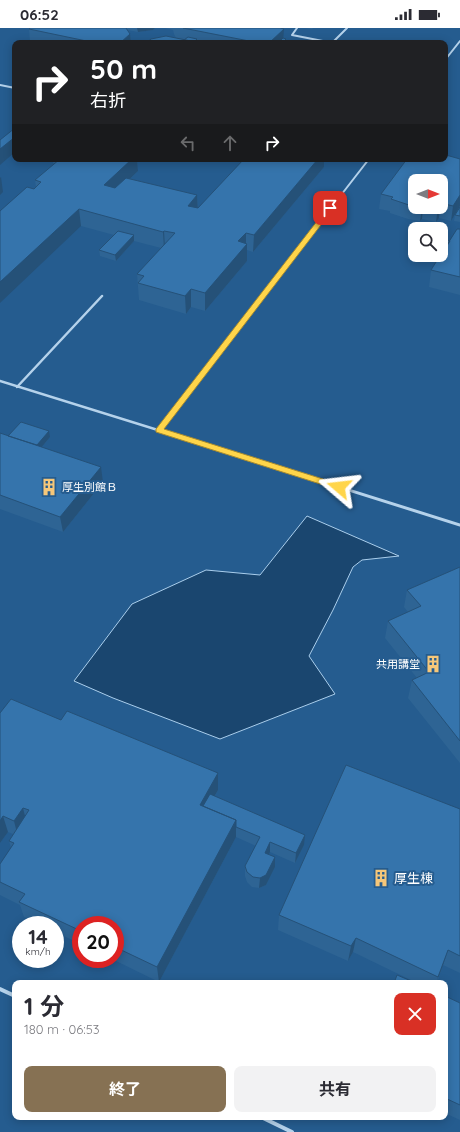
<!DOCTYPE html>
<html lang="ja">
<head>
<meta charset="utf-8">
<style>
  :root { --surface:#fff; --page:#f2f2f3; --text:#2b2b33; --muted:#7c7c81; --accent:#867153 }
  body { margin:0; font-family:Quicksand,"Noto Sans JP",sans-serif; background:var(--page); color:var(--text); height:100vh; display:flex; flex-direction:column; font-size:15px; white-space:nowrap }
  * { box-sizing:border-box; margin:0 }
  p { font-size:13px; color:var(--muted) }
  .icon { flex:none; width:22px; height:22px; fill:none; stroke:currentColor; stroke-width:2; stroke-linecap:round; stroke-linejoin:round }
  .map { position:relative; flex:1; overflow:hidden }
  .panel { position:absolute; left:12px; top:952px; width:436px; height:140px; display:flex; flex-direction:column; background:var(--surface); border-radius:8px; box-shadow:0 2px 10px #0003 }
  .panel>* { flex:none }
  .banner { position:absolute; left:12px; top:12px; width:436px; height:122px; border-radius:8px; box-shadow:0 2px 10px #0003; background:#202124; color:#fff; overflow:hidden }
  .needle { width:26px; rotate:90deg }
  .controls { position:absolute; left:408px; top:146px; display:grid; gap:8px }
  .controls a { display:grid; place-items:center; width:40px; height:40px; border-radius:8px; background:var(--surface); box-shadow:0 2px 10px #0003; font-size:20px }
  .speed { position:absolute; left:12px; top:888px; display:flex; gap:8px; font-size:20px; font-weight:700; text-align:center }
  .speed>* { display:grid; place-content:center; width:52px; height:52px; border-radius:50%; background:var(--surface); box-shadow:0 2px 10px #0003; line-height:1 }
  .speed small { font-size:10px; font-weight:400 }
  .speed .limit { border:6px solid #d22; background:#fff; color:#111 }
  .pin { position:absolute; display:grid; place-items:center; width:34px; height:34px; color:#fff; margin:-17px; border-radius:8px; box-shadow:0 2px 6px #0006 }
  .me { position:absolute; width:44px; margin:-22px; rotate:287deg; stroke-linejoin:round; filter:drop-shadow(0 0 3px #0008) }
  .turn { display:flex; align-items:center; gap:14px; height:84px; padding:0 12px; font-size:18px }
  .turn .icon { width:52px; height:52px; stroke-width:2.5 }
  .turn b { display:block; font-size:28px; line-height:34px }
  .lanes { display:flex; align-items:center; height:38px; padding:0 12px; background:#0003; justify-content:center; gap:20px; direction:ltr }
  .lanes .off { opacity:.35 }
  .round { display:grid; place-items:center; flex:none; width:42px; height:42px; border-radius:8px; background:var(--page) }
  .head { display:flex; align-items:center; justify-content:space-between; height:68px; padding:0 12px }
  h1 { font-size:24px; font-weight:700; line-height:30px }
  .cta { display:flex; gap:8px; margin-top:auto; padding:8px 12px }
  .cta a { flex:1; height:46px; border-radius:8px; background:var(--accent); color:#fff; font-size:16px; font-weight:700; line-height:46px; text-align:center }
  .cta a+a { background:var(--page); color:var(--text) }
  .status { display:flex; justify-content:space-between; align-items:center; height:28px; padding:0 20px; background:var(--surface); direction:ltr }
  .status svg { height:11px; fill:currentColor }
  .map>svg:first-child { display:block }
  .water { fill:#1a466f; stroke:#aaceec }
  .lines { fill:none; stroke-linecap:round; stroke-linejoin:round }
  .lane-far3 { stroke:#b5d2eb; stroke-width:2 }
  .lane-far2 { stroke:#b5d2eb; stroke-width:2.5 }
  .lane-far1 { stroke:#b5d2eb; stroke-width:3 }
  .lane { stroke:#b5d2eb; stroke-width:4 }
  .wall { fill:#2e6494; fill-rule:evenodd }
  .shaded-wall { fill:#255178 }
  .building { fill:#3574ac; stroke:#255178 }
  .route { fill:#ffd54a; stroke:#a68a30 }
  .labels { text-anchor:middle; stroke-width:4; stroke-linejoin:round; paint-order:stroke }
  .poi-label { font-size:11px; fill:#fff; stroke:#255c8f; text-anchor:start }
  .near-poi-label { font-size:13px; fill:#fff; stroke:#255c8f; text-anchor:start }
</style>
</head>
<body>
<div class="status"><b>06:52</b><svg viewBox="0 0 49 12"><path d="M0 12V9h3v3zM5 12V6h3v6zM10 12V3h3v9zM15 12V0h3v12zM26 1h20v11H26zM47 4h2v5h-2z"/></svg></div>
<div class="map">
<svg width="460" height="1104" viewBox="0 0 460 1104">
  <rect width="100%" height="100%" fill="#255c8f"/>
  <path class="water" d="M307,488L399,528L362,532L353,539L333,582L309,628L335,666L220,711L113,670L74,653L132,576L206,542L260,547Z"/>
  <g class="lines">
    <path class="lane-far3" d="M297,0L292,7L333,15
      M332,15L347,0
      M445,32L460,13
      M0,57L15,60
      M324,189L369,131"/>
    <path class="lane-far2" d="M0,353L235,426
      M17,359L102,268
      M159,403L325,188"/>
    <path class="lane-far1" d="M231,425L460,497"/>
    <path class="lane" d="M0,961L15,968
      M261,1089L292,1104"/>
  </g>
  <path class="wall" d="M30,0H155L153,2L138,4L128,2L130,6L131,15H34L30,14L29,1Z
    M165,0H280L283,10L286,11V15H146L176,10L174,6L173,2Z
    M305,0H313L312,1Z
    M447,125V128L460,131V178L451,193L439,190L436,194L422,191L420,193L408,191L390,185V183L379,181L381,166ZM415,153H441V179H415Z
    M53,131H137L138,143L130,151L197,167L198,180L318,131H324V139L253,224L247,222V233L205,283L191,279L186,286L139,272L137,246L161,220L134,213L116,233L100,228L99,222L114,207L81,198L34,161L36,159L35,152L55,136L53,135Z
    M460,179V194L454,193L455,187Z
    M460,201V267L429,259L431,242L441,226V212L450,213Z
    M0,405L8,408L50,409L42,419L103,454L63,504L0,481Z
    M460,539V735L408,670L412,652L417,650L385,610L388,593L408,584L404,579L407,562Z
    M0,685L218,762L215,768L304,817L295,835L270,824L269,826L275,839L266,857L259,860L252,859L247,854L245,848V838L256,818L236,809L159,954L112,931H115V897H81V916L55,904V897H41L24,889L20,877L0,867V836L11,820L9,813L13,806L8,804L0,815Z
    M460,781V945L443,937L437,955H417L353,924L348,933L278,902L279,887Z
    M445,968L460,975V1092L445,1085Z"/>
  <path class="shaded-wall" d="M137,0H155L153,2L138,4Z
    M284,1L283,14L286,11V15H269Z
    M130,6L131,15H120Z
    M15,109V124L0,137V121Z
    M131,131H137L138,143L106,174L104,157Z
    M318,131H324V139L253,224L254,207Z
    M1,149L3,164L0,167V150Z
    M197,167L198,184L188,178Z
    M460,167V178L451,193L453,178Z
    M422,179H423L422,191L420,193Z
    M438,179H440L439,190L436,194Z
    M79,181L81,198L0,275V254Z
    M164,203L165,220L164,221L163,204Z
    M246,205V217L247,216V233L205,283V265L238,213Z
    M134,207V213L116,233L115,227Z
    M191,261V279L186,286L185,268Z
    M49,403L50,409L36,426L34,420Z
    M101,439L103,454L63,504L60,489Z
    M218,745V762L205,785L200,777Z
    M23,780L27,796L18,809L14,793Z
    M3,788L8,804L0,815V793Z
    M236,792V809L159,954L157,939Z
    M305,807L304,817L295,835L296,825Z
    M270,814V824L265,835V825Z
    M275,829V839L266,857L259,860L260,850Z
    M356,910L353,924L348,933L351,918Z
    M448,922L443,937L436,955L438,949Z"/>
  <path class="building" d="M30,0H126L130,6L120,15H96L29,1Z
    M183,0H280L284,1L269,15H259Z
    M166,8L201,15H146L151,11Z
    M188,9L197,11L194,14L184,12Z
    M283,10L286,11L282,15H278Z
    M15,100V109L0,121V112Z
    M445,125H447L446,127L460,131V167L453,178L441,175V153H415V177H409L391,171L393,169L381,166L407,131H445Z
    M60,131H132L104,157L115,160L126,150L197,167L188,178L198,180L244,131H318L254,207L246,205L238,213L247,216L205,265L191,261L185,268L138,255L144,248L137,246L175,205L164,203L163,204L79,181L0,254V183L27,159L34,161L41,154L35,152Z
    M460,179V188L455,187Z
    M457,201H460V249L431,242Z
    M118,203L134,207L115,227L99,222Z
    M443,211L450,213L445,221L441,220V212Z
    M21,394L49,403L37,417L8,408Z
    M0,405L101,439L60,489L0,467Z
    M460,539V713L412,652L429,644L388,593L421,578L407,562Z
    M11,671L61,692L67,683L218,745L200,777L236,792L157,939L115,919V897H81V903L19,874L25,866L0,854V836L14,815L9,813L29,782L23,780L14,793L3,788L0,793V685Z
    M346,737L460,781V928L448,922L438,949L356,910L351,918L279,887Z
    M210,766L305,807L296,825L270,814L265,825L275,829L266,847L260,850L253,849L247,844L245,838L260,809L236,799V792L203,778Z
    M397,947L416,955H394Z
    M445,968L460,975V1077L445,1070Z"/>
  <path class="route" d="M328,179L334,180L164,401L342,457L344,459L342,461H336L156,404V401Z"/>
  <defs>
    <g id="building-bare" transform="scale(1.38)"><path d="M-4-6H4V6H1V3H-1V6H-4ZM-2.5-4.3h1.7v1.8h-1.7ZM.8-4.3h1.7v1.8H.8ZM-2.5-1h1.7V.8h-1.7ZM.8-1h1.7V.8H.8Z" fill="#f5c77a" stroke="#255c8f" stroke-width="2.5" paint-order="stroke"/></g>
  </defs>
  <g fill-rule="evenodd">
    <use href="#building-bare" x="49" y="459"/>
    <use href="#building-bare" x="433" y="636"/>
    <use href="#building-bare" x="381" y="850"/>
  </g>
  <g class="labels">
    <g class="poi-label">
      <text x="62" y="463">厚生別館Ｂ</text>
      <text x="420" y="640" text-anchor="end">共用講堂</text>
    </g>
    <g class="near-poi-label">
      <text x="394" y="855">厚生棟</text>
    </g>
  </g>
</svg>
<div class="controls">
<a><svg class="needle" viewBox="-14 -14 28 28"><path d="M0-13l5 13h-10z" fill="#e53935"/><path d="M0 13l5-13h-10z" fill="#7c7c81"/></svg></a>
<a><svg class="icon" aria-label="search" viewBox="0 0 24 24"><circle cx="10" cy="10" r="6"/><path d="M15 15l6 6"/></svg></a>
</div>
<div class="speed"><div>14<small>km/h</small></div><div class="limit">20</div></div>
<div class="pin" style="left:330px;top:180px;background:#d93025"><svg class="icon" aria-label="arrive" viewBox="0 0 24 24"><path d="M6 21V4h12l-3 4 3 4H6"/></svg></div>
<svg class="me" style="left:339px;top:459px" viewBox="-20 -20 40 40"><path d="M0-17L14 15 0 8-14 15z" fill="#ffd54a" stroke="#fff" stroke-width="4"/></svg>
<div class="banner">
<div class="turn"><svg class="icon" aria-label="right" viewBox="0 0 24 24"><path d="M7 20v-9h11M14 6l5 5-5 5"/></svg><div><b>50 m</b>右折</div></div>
<div class="lanes"><svg class="icon off" aria-label="left" viewBox="0 0 24 24"><path d="M17 20v-9H6M10 6l-5 5 5 5"/></svg><svg class="icon off" aria-label="ahead" viewBox="0 0 24 24"><path d="M12 20V5M6 11l6-6 6 6"/></svg><svg class="icon" aria-label="right" viewBox="0 0 24 24"><path d="M7 20v-9h11M14 6l5 5-5 5"/></svg></div>
</div>
<section class="panel">
<div class="head"><div><h1>1 分</h1><p>180 m · 06:53</p></div><a class="round" style="background:#d93025;color:#fff"><svg class="icon" aria-label="close" viewBox="0 0 24 24"><path d="M6 6l12 12M18 6L6 18"/></svg></a></div>
<div class="cta"><a>終了</a><a>共有</a></div>
</section>
</div>
</body>
</html>
